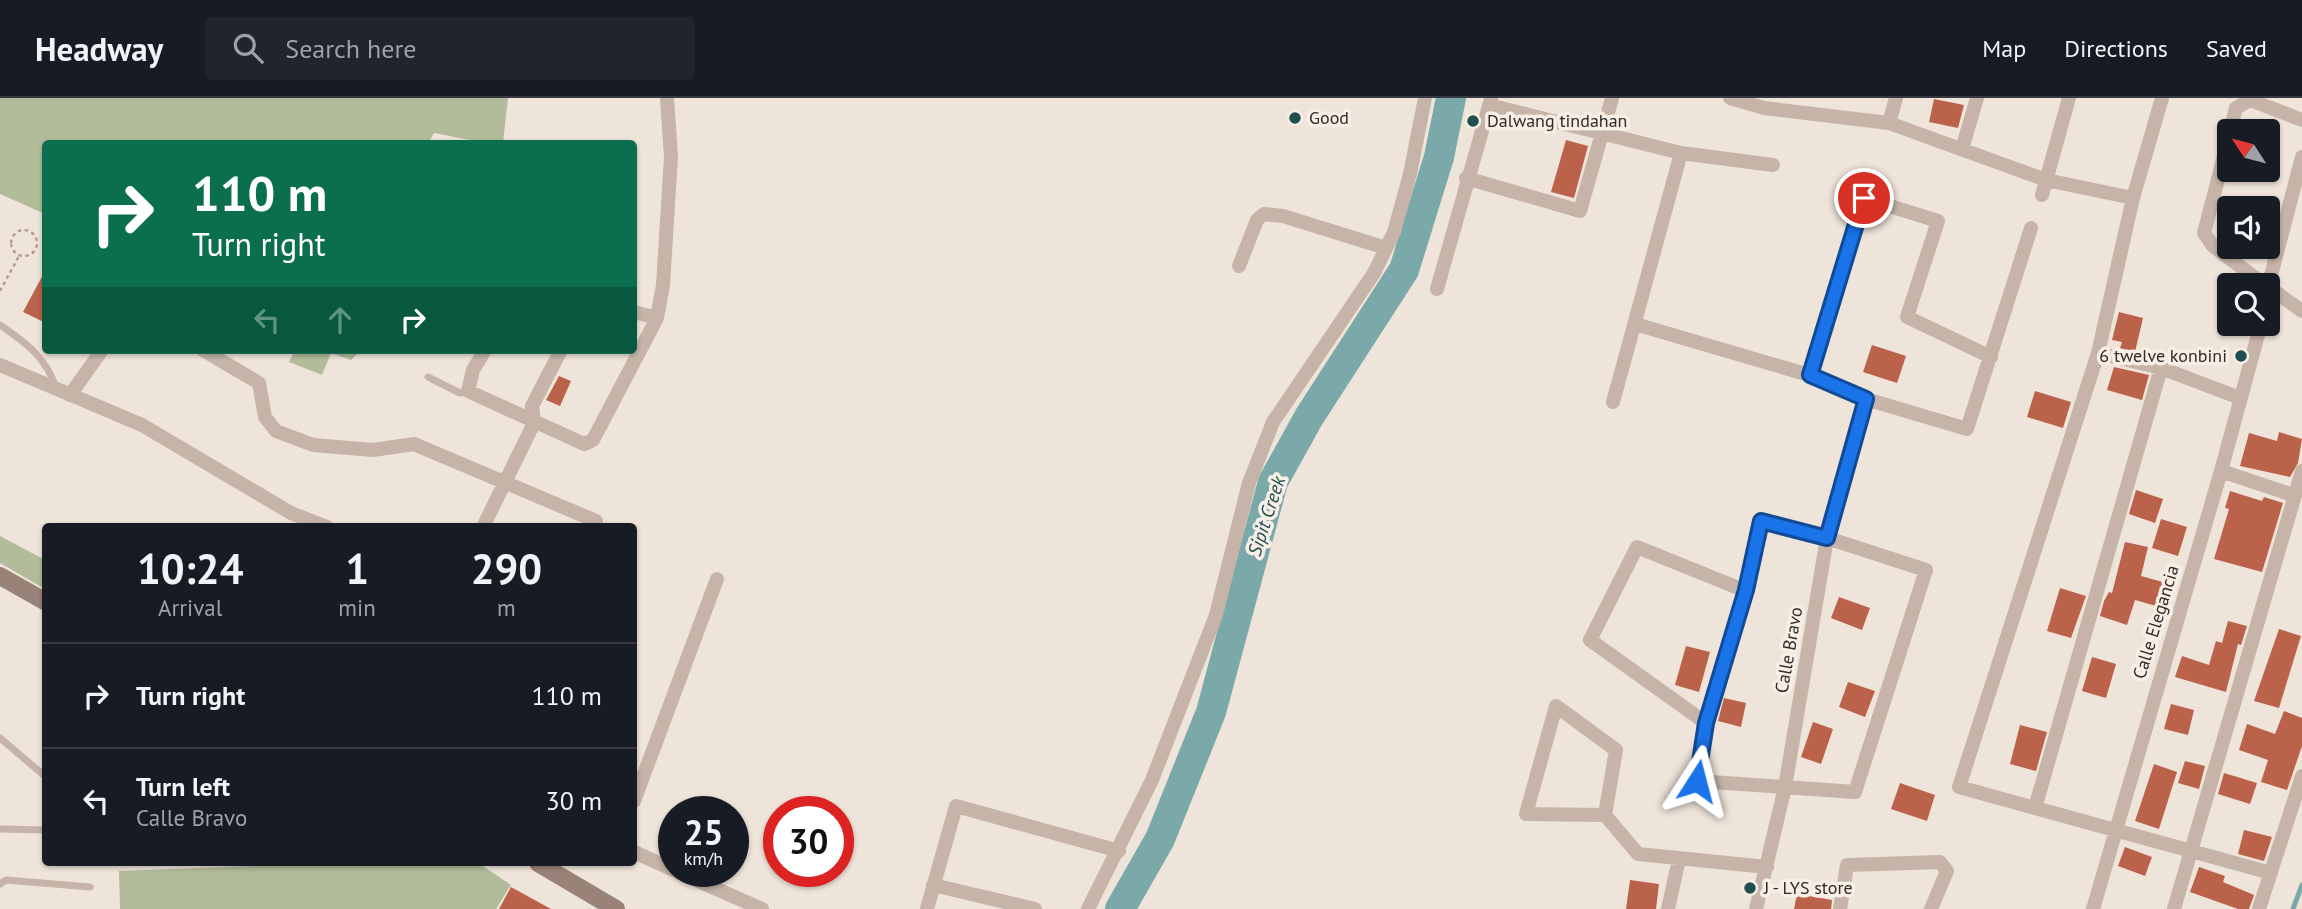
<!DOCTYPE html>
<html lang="en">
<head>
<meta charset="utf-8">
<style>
  :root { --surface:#171b24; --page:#20242c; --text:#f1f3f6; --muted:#9ea1a6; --line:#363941 }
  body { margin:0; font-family:"PT Sans",sans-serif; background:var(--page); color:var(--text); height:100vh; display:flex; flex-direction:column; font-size:26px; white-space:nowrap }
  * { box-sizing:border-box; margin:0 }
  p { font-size:23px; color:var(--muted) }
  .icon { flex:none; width:38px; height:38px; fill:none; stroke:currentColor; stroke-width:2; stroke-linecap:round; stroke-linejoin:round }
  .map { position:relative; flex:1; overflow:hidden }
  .side { position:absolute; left:42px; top:425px; width:595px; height:343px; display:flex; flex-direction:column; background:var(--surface); border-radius:7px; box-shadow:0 2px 5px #0004 }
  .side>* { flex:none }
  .hud { position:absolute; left:42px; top:42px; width:595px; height:214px; border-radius:7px; box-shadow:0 2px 5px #0004; background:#0b6e4f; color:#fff; overflow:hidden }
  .needle { width:46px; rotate:306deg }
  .tools { position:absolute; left:2217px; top:21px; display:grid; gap:14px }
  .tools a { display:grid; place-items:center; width:63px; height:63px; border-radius:7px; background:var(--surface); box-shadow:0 2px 5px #0004; font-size:35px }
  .speed { position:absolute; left:658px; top:698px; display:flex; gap:14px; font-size:35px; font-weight:700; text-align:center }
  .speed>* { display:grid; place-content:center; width:91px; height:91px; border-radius:50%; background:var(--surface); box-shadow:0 2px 5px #0004; line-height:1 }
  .speed small { font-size:18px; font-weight:400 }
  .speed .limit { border:10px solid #d22; background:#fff; color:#111 }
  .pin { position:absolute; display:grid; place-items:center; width:60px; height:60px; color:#fff; margin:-30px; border:4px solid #fff; border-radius:50%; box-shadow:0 2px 7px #0007 }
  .me { position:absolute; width:77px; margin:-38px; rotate:9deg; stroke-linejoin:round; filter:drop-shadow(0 0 5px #0008) }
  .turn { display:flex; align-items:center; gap:24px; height:147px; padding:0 35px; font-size:32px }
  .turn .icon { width:91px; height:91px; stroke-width:2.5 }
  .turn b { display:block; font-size:49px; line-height:60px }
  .lanes { display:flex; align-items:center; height:66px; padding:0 35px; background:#0003; justify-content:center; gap:35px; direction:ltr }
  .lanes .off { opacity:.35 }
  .eta { display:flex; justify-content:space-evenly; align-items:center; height:119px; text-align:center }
  .eta b { font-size:42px; font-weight:700; line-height:49px }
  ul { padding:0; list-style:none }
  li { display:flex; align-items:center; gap:21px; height:105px; padding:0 35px; border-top:2px solid var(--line) }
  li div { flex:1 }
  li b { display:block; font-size:26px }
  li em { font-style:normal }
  header { display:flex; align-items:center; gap:42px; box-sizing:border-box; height:98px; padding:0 35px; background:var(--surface); border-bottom:2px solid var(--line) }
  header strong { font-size:33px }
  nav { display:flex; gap:38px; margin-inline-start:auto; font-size:24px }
  .search { width:490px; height:63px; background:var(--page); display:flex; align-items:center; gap:18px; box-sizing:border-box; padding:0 24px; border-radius:7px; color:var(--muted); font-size:26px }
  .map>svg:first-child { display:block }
  .green { fill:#b2bc9b }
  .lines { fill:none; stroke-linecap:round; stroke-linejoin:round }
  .stream { stroke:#7ba9a9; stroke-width:5 }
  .river { stroke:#7ba9a9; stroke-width:30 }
  .building { fill:#bb624b }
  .path { stroke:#b19e91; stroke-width:2.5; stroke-dasharray:3.5 3.5; stroke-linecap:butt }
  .lane { stroke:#c5b4a7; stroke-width:7 }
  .street { stroke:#c5b4a7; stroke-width:14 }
  .secondary { stroke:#998379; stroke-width:18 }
  .route-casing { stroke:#114b97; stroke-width:18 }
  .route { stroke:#1a73e8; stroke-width:12 }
  .poi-dot { fill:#204f50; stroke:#f7eee5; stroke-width:2.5 }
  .labels { text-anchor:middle; stroke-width:7; stroke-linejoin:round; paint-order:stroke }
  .poi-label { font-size:18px; fill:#332a27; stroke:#f7eee5; text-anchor:start }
  .street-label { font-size:18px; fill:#332a27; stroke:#f7eee5 }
  .water-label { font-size:19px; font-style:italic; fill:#204f50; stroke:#f7eee5 }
</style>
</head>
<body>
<header>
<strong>Headway</strong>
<div class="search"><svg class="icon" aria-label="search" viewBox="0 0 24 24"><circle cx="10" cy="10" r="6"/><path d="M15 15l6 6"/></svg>Search here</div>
<nav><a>Map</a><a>Directions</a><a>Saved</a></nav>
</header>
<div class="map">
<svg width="2302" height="811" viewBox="0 0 2302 811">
  <rect width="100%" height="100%" fill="#efe4da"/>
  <path class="green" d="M0,0H508L503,45H485L434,35L428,46H46L45,116L0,96Z
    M295,252H361L351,262L331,255L322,277L289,264Z
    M0,438L45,462V491L0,465Z
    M326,765H478L511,787L496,811H120L119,773Z"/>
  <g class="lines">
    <path class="stream" d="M2293,811L2302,787"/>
    <path class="river" d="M1120,811L1160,741L1211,614L1273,384L1309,319L1404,172L1439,59L1451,0"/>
  </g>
  <path class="building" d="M1934,1L1964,7L1958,30L1929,24Z
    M1566,42L1588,48L1574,100L1551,94Z
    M46,171V225L23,214Z
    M2119,214L2143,220L2135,254L2120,250L2122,244L2112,242Z
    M1872,247L1906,258L1897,285L1863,274Z
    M2114,269L2149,277L2142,302L2107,292Z
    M559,278L571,283L560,308L546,302Z
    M2035,293L2071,304L2063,330L2027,319Z
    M2279,334L2302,341L2298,365L2290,379L2240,368L2249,335L2277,343Z
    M2136,392L2163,401L2155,425L2129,416Z
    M2230,393L2262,403L2264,399L2283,405L2262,474L2214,461L2229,411L2225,410Z
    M2161,421L2187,429L2178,458L2152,450Z
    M2125,444L2148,449L2141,478L2170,486L2163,510L2135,502L2127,527L2100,518L2104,503L2109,494L2112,495Z
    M2060,490L2086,498L2071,540L2047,533Z
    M1839,499L1870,510L1862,532L1831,520Z
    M2228,523L2247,528L2241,547L2238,546L2226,594L2175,579L2182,558L2209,567L2216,543L2222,545Z
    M2279,531L2301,538L2279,610L2254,603Z
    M1686,548L1710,554L1699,594L1675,587Z
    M2092,559L2116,566L2106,600L2082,593Z
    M1848,584L1875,593L1865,619L1839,609Z
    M1724,600L1746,605L1741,629L1718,623Z
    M2171,606L2194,612L2188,637L2164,631Z
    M2284,613L2302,620V648L2287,692L2261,684L2268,662L2239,652L2247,626L2275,636Z
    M1813,624L1833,631L1821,666L1801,659Z
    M2020,627L2047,634L2036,673L2010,666Z
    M2185,663L2205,668L2199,691L2178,685Z
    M2154,666L2177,674L2159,731L2135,723Z
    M2224,675L2257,685L2250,706L2218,696Z
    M1900,685L1935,697L1927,723L1891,711Z
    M2244,732L2272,739L2264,763L2238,756Z
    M2125,749L2152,759L2145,778L2118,768Z
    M2199,769L2225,778L2223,784L2254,797L2249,811H2238L2190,794Z
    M1630,782L1659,786L1656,811H1626Z
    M511,789L551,811H499Z
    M1797,796L1832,802L1831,811H1794Z"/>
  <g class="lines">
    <path class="path" d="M11 145a13 13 0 1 1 26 0a13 13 0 1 1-26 0Z
      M0,193L19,158"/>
    <path class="lane" d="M0,227C26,245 46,259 56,290
      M428,279L460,295L468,293
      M0,640L46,679
      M0,731L46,732
      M0,786L6,782L90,789"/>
    <path class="street" d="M1730,0L1764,10L1889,25L2046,82L2133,100
      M2162,0L2133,100L2098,255L1959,689L2271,775
      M1489,7L1681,55L1613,304
      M1889,25L1896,0
      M2230,33L2236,10L2250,2L2302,22
      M2230,35L2204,135L2213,148L2265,187
      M1962,51L1977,0
      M1681,55L1773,67
      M1466,80L1580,113L1612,0
      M2042,97L2069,0
      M1239,168L1257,122L1264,116L1283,118L1386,150
      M2268,189L2302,59
      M1437,191L1491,1
      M2268,197L2270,190L2302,213
      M634,214L657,220
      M1635,226L1809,277L1866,301L1967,331L2031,130
      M203,252L259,285L265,319L276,333L313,347L373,352L414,346L596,423
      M485,252L473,272L468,293L584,346L593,342L657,220L663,187L671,59L667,0
      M2098,255L2161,270L2240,300
      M0,267L142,327L291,415L327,429
      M1809,277L1864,100L1938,123L1907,219L1991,259
      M70,297L102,252
      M2221,373L2293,397
      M1761,423L1827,440L1926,472L1855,694L1697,683C1710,594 1743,510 1761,423Z
      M483,429L534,325L532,308L561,252
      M1706,625L1590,542L1637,449L1746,493
      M634,703L717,481
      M2035,710L2161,270
      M1605,717L1616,652L1556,608L1526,716L1605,717L1638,756L1767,769
      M634,754L674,772
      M678,774L762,811
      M933,787L1035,811
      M927,811L956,708L1119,753
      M1088,811L1152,682L1216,517L1249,385L1273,324L1374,175L1394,134L1410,76L1425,0
      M1668,811L1679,761
      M1756,811L1785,689L1827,440L1866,301
      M1840,811L1847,767L1940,764L1947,773L1931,811
      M2093,811L2221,373L2261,226
      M2174,811L2302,373
      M2259,811L2302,678"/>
    <path class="secondary" d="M0,478L46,504
      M538,765L616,811"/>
  </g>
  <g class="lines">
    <g class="route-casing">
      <path id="route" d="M1697,683L1706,625L1746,492L1761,423L1827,440L1866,301L1810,277L1864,100"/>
    </g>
    <use href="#route" class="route"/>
  </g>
  <g class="poi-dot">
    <circle cx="1295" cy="20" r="7"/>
    <circle cx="1473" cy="23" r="7"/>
    <circle cx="2241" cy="258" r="7"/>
    <circle cx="1750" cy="790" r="7"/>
  </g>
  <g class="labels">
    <g class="poi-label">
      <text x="1309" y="26">Good</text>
      <text x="1487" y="29">Dalwang tindahan</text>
      <text x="2227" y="264" text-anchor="end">6 twelve konbini</text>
      <text x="1764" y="796">J - LYS store</text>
    </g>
    <g class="street-label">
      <text transform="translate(2156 524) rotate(-73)" y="6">Calle Elegancia</text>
      <text transform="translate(1789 552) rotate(-80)" y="6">Calle Bravo</text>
    </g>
    <g class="water-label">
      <text transform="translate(1266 418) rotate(-72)" y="7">Sipit Creek</text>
    </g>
  </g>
</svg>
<div class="tools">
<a><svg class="needle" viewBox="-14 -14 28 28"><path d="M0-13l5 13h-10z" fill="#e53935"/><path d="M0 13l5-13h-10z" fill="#9ea1a6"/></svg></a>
<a><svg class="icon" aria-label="sound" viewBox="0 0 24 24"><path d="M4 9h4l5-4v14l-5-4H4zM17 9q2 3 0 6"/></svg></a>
<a><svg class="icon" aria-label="search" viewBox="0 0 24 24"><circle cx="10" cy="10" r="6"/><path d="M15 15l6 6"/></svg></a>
</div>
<div class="speed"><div>25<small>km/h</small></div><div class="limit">30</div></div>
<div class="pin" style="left:1864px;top:100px;background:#d93025"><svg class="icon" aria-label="arrive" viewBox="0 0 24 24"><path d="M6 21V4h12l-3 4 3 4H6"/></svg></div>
<svg class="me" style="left:1697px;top:683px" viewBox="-20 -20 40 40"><path d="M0-17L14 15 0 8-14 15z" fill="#1a73e8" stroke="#fff" stroke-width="4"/></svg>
<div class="hud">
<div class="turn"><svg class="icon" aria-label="right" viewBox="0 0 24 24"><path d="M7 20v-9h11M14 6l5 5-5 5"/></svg><div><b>110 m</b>Turn right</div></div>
<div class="lanes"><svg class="icon off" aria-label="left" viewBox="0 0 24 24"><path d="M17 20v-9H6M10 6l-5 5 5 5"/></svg><svg class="icon off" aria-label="ahead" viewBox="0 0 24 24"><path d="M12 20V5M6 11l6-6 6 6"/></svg><svg class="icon" aria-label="right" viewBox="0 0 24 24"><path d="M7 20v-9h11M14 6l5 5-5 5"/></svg></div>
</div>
<section class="side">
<div class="eta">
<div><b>10:24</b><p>Arrival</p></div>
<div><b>1</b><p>min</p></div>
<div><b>290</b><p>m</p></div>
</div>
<ul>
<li><svg class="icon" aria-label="right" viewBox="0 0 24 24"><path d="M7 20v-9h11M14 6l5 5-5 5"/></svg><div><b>Turn right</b></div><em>110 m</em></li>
<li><svg class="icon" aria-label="left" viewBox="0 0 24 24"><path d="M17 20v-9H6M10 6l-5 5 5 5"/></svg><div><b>Turn left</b><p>Calle Bravo</p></div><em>30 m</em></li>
</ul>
</section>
</div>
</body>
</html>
